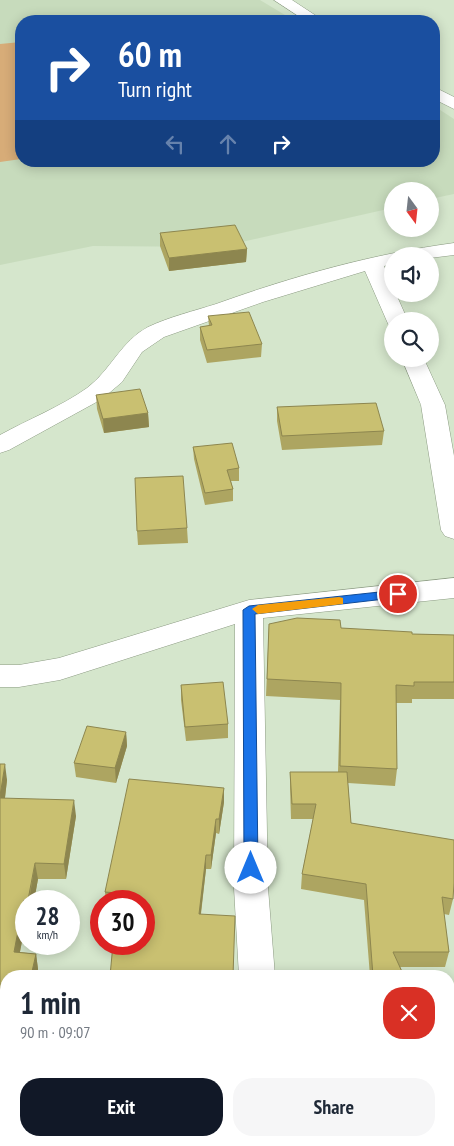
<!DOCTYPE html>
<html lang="en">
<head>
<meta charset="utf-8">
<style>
  :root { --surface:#fff; --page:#f6f6f7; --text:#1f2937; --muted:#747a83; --accent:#111827 }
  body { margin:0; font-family:"PT Sans Narrow",sans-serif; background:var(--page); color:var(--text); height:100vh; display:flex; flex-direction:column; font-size:19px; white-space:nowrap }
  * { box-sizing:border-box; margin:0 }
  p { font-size:16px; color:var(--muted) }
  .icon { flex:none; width:28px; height:28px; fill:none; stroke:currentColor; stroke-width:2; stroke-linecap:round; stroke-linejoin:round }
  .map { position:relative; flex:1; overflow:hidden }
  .details { position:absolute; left:0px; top:970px; width:455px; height:176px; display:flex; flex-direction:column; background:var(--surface); border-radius:20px 20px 0 0; box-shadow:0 2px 12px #0003 }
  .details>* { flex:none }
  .banner { position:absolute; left:15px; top:15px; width:425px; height:152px; border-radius:20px; box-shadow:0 2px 12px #0003; background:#1a4fa0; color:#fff; overflow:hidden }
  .needle { width:32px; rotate:165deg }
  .controls { position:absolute; left:384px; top:182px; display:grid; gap:10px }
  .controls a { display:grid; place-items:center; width:55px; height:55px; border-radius:50%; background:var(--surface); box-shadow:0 2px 12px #0003; font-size:25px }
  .speed { position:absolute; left:15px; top:890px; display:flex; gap:10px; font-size:25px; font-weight:700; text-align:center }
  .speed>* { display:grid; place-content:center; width:65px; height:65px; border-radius:50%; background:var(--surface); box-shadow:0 2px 12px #0003; line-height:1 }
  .speed small { font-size:12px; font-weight:400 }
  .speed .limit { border:8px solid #d22; background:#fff; color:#111 }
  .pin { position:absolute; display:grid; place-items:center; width:42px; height:42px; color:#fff; margin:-21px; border:2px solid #fff; border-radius:50%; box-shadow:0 1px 5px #0007 }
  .me { position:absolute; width:55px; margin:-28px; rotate:0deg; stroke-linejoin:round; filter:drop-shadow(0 0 4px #0008) }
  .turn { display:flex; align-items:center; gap:18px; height:105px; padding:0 20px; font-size:22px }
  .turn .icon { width:65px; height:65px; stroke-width:2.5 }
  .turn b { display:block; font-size:35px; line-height:42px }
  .lanes { display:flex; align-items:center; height:48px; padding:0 20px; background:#0003; justify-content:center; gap:25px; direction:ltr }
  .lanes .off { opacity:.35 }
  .round { display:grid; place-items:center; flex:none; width:52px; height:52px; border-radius:20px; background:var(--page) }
  .head { display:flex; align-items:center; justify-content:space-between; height:85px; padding:0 20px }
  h1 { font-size:30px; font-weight:700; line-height:38px }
  .action { display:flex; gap:10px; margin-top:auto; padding:10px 20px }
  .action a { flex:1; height:58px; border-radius:20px; background:var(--accent); color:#fff; font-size:20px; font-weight:700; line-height:58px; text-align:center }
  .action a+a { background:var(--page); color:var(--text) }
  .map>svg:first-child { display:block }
  .built { fill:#c7dbbc }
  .green { fill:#d7ac78 }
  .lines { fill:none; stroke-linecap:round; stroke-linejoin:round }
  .street-casing { stroke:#8c9b83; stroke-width:1 }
  .street { fill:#fff; fill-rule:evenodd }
  .wall { fill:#ada561 }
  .shaded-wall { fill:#8d864f }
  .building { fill:#c9c071; stroke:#8d864f }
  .route { fill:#1a73e8; stroke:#114b97 }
  .slow { fill:#f59e0b }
</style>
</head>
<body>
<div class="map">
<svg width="454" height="1146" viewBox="0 0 454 1146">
  <rect width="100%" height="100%" fill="#d5e6cc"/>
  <path class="built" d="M0,0H260L295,21H21V161H434V106L454,119V194L430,199V191H392V208L220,247L93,246L0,265Z"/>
  <path class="green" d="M21,42V159L0,162V44Z"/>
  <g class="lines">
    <g class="street-casing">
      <path id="street" d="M274,0H292L324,21H306Z
        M434,87L454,97V109L434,99Z
        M454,243V255L430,258V256H392V264L384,266L392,285V294H396L408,321H392V326H389L365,271L263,302L164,337L142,352L122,382L102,399L9,450L0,453V435C27,420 62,406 87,388C111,370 121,341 148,327C169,317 194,311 216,304C294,276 372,254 454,243Z
        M402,359H424L445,405L454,456V539L445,536L441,530L421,405Z
        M454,578V598L263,618L268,888L275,976H239L234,888L235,624L60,680L19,687H0V665H19L59,658L249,600Z
        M276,1140H316L317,1146H277Z"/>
    </g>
    <use href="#street" class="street"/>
  </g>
  <path class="wall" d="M160,233L247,249L246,262L169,271L160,246Z
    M208,316L262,344L261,357L207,363L200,340V327L209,326Z
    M96,395L148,413L149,427L104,433L97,409Z
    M277,407L384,431L382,445L282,450L277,421Z
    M193,447L239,468V481H231L233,489V501L205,505L194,459Z
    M187,528L188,543L138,545L137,531Z
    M269,624L341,628L412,634L454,635V699H412V703H396L397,769L395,786L348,783L351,823L453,899L449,915L444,914L449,952L445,967H400L404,976H370L364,900L301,889L302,874L313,819H291L290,787V772H338L340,700L266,696Z
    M181,685L228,724V738L186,741L181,700Z
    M126,732L127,746L116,783L76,777L74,763Z
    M0,764L7,780L5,798L76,816L66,879H38L34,901H26V920L20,952L36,954L38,969L37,976H6V1021H0Z
    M224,788V802L219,834L216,833L211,869H206L201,914L233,976L144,901H106L105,892Z
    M34,1140H131V1146H35Z
    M189,1140H252V1144L224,1146H189Z
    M325,1140H427V1146H327Z"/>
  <path class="shaded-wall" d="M247,249L246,262L169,271V258Z
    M148,413L149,427L104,433L103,419Z
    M126,732L127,746L116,783L115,768Z
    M5,764L7,780L3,814L0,796Z
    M224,788V802L219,834V819Z
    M74,800L76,816L66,879L64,864Z
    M216,819V833L211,869V855Z
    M206,855V869L199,928V914Z
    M35,863L38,879L34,901H29Z
    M24,900L26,909V920L17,967L14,952Z
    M36,954L38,969L37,976H31Z
    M0,1113L4,1128L0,1140Z"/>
  <path class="building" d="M235,225L247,249L169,258L160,233Z
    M249,312L262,344L207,350L200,327L212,325L208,316Z
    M140,389L148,413L103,419L96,395Z
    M376,403L384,431L282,436L277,407Z
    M232,443L239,468L227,470L233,489L205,493L193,447Z
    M183,476L187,528L137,531L135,478Z
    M297,618L340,620L341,628L412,632V634L454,635V682H414V686L396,685L397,769L340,766L341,683L267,679L269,624Z
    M223,682L228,724L185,727L181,685Z
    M87,726L126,732L115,768L74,763Z
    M0,764H5L0,796Z
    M290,772H347L351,823L454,840V883L453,899L442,897L449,952H393L404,976H373L366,884L302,874L316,804H292Z
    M129,779L224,788L219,819H216L211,855H206L199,914L235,916L233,976H110L113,944H144V901H116L117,893L105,892Z
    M0,798L74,800L64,864L35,863L28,900H24L14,952L36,954L31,976H6V1007L0,1006Z
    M34,1140H50L34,1142Z
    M54,1140H130V1146H54Z
    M332,1140H427L428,1143L420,1146H334Z"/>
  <path class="route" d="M398,590L404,594L402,597L255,614L258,868L256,873H246L244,868L243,610L249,606Z"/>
  <path class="slow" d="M339,597L343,598V604L258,614L252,609L258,605Z"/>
</svg>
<div class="controls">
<a><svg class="needle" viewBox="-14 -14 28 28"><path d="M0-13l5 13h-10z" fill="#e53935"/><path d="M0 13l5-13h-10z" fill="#747a83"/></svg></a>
<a><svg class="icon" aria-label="sound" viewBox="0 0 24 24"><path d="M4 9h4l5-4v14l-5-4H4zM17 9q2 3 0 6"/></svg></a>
<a><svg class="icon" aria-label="search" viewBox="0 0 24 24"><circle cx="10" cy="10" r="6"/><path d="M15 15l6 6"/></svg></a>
</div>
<div class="speed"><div>28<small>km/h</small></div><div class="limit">30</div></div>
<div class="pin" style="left:398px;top:594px;background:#d93025"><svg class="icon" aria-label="arrive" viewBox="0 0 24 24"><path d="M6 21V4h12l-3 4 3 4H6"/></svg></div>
<svg class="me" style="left:251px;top:868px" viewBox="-20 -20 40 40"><circle r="19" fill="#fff"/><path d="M0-13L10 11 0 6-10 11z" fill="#1a73e8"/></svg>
<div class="banner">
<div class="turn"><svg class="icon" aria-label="right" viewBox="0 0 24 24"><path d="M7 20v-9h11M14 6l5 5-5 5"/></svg><div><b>60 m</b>Turn right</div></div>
<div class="lanes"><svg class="icon off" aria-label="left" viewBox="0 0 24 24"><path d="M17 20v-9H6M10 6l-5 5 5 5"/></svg><svg class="icon off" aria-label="ahead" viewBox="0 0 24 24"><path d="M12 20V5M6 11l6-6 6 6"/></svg><svg class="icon" aria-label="right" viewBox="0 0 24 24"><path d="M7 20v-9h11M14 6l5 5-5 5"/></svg></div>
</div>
<section class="details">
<div class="head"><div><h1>1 min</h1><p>90 m · 09:07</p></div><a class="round" style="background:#d93025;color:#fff"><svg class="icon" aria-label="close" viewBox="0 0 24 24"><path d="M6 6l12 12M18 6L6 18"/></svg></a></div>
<div class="action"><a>Exit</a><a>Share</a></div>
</section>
</div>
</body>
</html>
